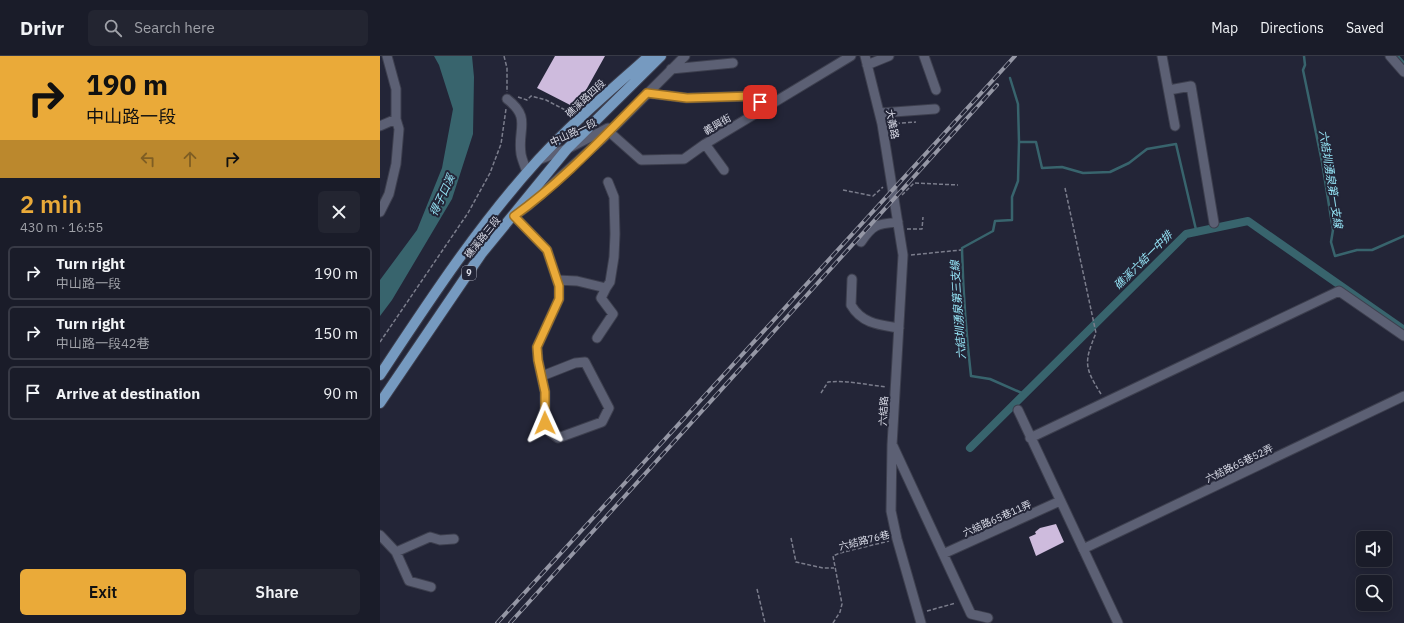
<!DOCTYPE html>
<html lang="en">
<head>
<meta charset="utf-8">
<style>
  :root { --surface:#1a1c29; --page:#232531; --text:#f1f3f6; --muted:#9fa1a8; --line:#383a46; --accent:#eaaa39 }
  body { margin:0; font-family:"IBM Plex Sans","Noto Sans TC",sans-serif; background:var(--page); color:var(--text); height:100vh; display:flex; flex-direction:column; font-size:15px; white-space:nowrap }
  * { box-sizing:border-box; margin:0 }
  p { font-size:13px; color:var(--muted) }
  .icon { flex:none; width:22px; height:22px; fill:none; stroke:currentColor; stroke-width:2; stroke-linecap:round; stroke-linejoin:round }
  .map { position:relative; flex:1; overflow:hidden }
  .drawer { display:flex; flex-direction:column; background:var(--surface); width:380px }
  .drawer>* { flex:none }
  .hud { background:#eaaa39; color:#111; overflow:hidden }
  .tools { position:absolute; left:976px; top:475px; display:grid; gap:8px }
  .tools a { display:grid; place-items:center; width:36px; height:36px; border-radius:6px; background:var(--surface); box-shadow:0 2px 10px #0003,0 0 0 1px var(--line); font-size:20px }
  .pin { position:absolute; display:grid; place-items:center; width:34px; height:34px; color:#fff; margin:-17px; border-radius:8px; box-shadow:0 2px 6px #0006 }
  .me { position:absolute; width:44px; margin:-22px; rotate:359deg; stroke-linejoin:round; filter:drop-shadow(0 0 3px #0008) }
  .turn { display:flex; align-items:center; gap:14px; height:84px; padding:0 20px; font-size:18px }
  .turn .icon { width:52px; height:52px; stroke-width:2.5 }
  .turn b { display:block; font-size:28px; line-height:34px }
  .lanes { display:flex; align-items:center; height:38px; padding:0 20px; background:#0003; justify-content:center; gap:20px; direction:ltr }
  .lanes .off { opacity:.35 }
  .round { display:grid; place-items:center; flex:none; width:42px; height:42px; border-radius:6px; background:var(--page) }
  .overview { display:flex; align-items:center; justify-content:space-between; height:68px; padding:0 20px }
  h1 { font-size:24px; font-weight:600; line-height:30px; color:var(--accent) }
  .action { display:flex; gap:8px; margin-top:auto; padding:8px 20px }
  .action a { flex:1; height:46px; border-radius:6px; background:var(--accent); color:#111; font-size:16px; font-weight:600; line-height:46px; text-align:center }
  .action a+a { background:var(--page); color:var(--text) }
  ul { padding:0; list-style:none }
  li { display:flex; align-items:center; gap:12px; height:54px; margin:0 8px 6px; padding:0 12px; border:2px solid var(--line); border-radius:6px }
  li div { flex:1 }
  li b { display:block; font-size:15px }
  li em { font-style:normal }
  header { display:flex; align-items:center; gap:24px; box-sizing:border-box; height:56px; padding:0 20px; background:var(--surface); border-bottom:1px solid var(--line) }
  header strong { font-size:19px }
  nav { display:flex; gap:22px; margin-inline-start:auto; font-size:14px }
  .search { width:280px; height:36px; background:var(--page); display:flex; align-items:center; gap:10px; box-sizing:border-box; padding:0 14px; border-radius:6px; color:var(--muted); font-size:15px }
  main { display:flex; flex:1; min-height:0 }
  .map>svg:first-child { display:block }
  .water { fill:#38646d }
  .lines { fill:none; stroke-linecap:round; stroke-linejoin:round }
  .stream { stroke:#38646d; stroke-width:2.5 }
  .canal { stroke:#38646d; stroke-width:8 }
  .building { fill:#cebbdd }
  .minor-casing { stroke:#3d3f4e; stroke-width:11 }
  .major-casing { stroke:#3d3f4e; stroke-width:12 }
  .path { stroke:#7b7d8c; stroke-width:1.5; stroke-dasharray:4 2; stroke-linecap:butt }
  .minor { stroke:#5c6074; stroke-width:9 }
  .major { stroke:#769ac0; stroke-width:10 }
  .rail-casing { stroke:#9597a5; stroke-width:4 }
  .rail { stroke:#232537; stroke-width:2.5; stroke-dasharray:8; stroke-linecap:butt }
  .route-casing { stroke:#986e25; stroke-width:10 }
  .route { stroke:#eaaa39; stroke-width:7 }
  .labels { text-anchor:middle; stroke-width:4; stroke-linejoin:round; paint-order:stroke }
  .shield { fill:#232537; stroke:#a3a5b3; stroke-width:1 }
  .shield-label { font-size:9px; font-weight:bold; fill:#dadce8 }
  .street-label { font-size:10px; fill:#dadce8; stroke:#232537 }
  .water-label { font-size:11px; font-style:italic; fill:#95e4f6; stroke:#232537 }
</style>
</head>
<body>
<header>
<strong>Drivr</strong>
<div class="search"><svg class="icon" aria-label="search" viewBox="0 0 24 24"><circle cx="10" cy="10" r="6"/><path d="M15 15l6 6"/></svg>Search here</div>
<nav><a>Map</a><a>Directions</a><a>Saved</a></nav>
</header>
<main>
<section class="drawer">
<div class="hud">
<div class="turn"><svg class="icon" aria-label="right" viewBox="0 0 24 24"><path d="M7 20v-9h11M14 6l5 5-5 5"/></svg><div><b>190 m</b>中山路一段</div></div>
<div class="lanes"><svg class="icon off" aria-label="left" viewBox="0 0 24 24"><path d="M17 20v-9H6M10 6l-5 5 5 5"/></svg><svg class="icon off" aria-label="ahead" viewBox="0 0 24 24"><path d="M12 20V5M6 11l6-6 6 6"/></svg><svg class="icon" aria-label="right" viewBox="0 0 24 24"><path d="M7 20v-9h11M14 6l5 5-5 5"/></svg></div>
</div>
<div class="overview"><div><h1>2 min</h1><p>430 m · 16:55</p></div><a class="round"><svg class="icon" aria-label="close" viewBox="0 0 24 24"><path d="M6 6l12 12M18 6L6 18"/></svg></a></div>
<ul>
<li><svg class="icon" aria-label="right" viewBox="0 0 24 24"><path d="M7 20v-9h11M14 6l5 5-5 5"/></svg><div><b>Turn right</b><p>中山路一段</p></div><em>190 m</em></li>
<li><svg class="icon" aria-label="right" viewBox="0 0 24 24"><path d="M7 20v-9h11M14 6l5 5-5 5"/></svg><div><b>Turn right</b><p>中山路一段42巷</p></div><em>150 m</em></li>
<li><svg class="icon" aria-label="arrive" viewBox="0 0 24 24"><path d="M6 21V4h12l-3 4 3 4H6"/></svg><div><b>Arrive at destination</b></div><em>90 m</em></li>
</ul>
<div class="action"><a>Exit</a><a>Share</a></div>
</section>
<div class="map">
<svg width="1024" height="567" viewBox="0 0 1024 567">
  <rect width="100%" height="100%" fill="#232537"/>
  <path class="water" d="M54,0H92L94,21L93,78L72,143L12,244L0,260V224L37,174L62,112L73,53L59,9Z"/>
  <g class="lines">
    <path class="stream" d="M924,0L925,9L923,14L942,106L953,174L951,186L955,200L977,194H992L1024,180
      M1018,0L1024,7
      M630,22L638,48L639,86L638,125L632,141V164L615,165L613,175L582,192C583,235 586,277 591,320L610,323L644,338
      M639,86H656L662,112L682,111L703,117L730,116L749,107L767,93L796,88L817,178"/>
    <path class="canal" d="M590,392L806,178L868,165L1024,274"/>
  </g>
  <path class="building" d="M175,0H225L196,52L157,32Z
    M676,468L684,486L656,500L649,481L656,478L655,476L660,472Z"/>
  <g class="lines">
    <g class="minor-casing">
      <path id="minor" d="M485,0L502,68L523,199L512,389L511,455L517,483L541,567
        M544,0L556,34
        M782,0L795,70
        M1010,0L1024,16
        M487,9L509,0
        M291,13L353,7
        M789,34L811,30L834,167
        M267,37L307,42L374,40L386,52
        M127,43C152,62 137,73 141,98C142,104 145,110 147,116
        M500,57L555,53
        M0,70L16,63
        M226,73L261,104L304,103L325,88
        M158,104L187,93L228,72
        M344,114L325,88L471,0
        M0,156L9,138L16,108L19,73L16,63V33L7,0
        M481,186C493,168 497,168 518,166
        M472,223L471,249C482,268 500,269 519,272
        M177,224L197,225L226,232L221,242L233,258L217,282
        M226,232L230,226L234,201L235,178L234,141L228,126
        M162,320L195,307L205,306L229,352L222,366L178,382L170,376L165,367V336L158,304L157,291L179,243V230L167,194L134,160L149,149L221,84L305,0
        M638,354L738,567
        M650,382L959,235L1024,280
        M513,390L591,558L608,562
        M0,479L16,496L50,481L60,484L74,483
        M703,493L1024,340
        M16,496L29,525L51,531
        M563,498L680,445"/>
    </g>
    <g class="major-casing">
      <path id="major" d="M0,319C49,245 98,170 158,104C192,67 231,34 269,0
        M0,347L102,197L187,93L281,0"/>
    </g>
    <path class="path" d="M124,0L127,12V36
      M138,41L147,44L151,40L166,44L191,57
      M510,68L536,66
      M685,132L716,277C704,306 704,311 721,338
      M463,134L493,140L503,131
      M522,139L534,127L578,129
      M527,173H542L543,161
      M531,199L581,194
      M0,286L88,157L110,117L121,88L126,53
      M441,337L448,326C466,324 488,329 506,331
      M411,482L416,506L443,512H454
      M377,533L385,567
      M547,555L576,547
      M453,567L460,556L462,548L453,500L460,497L509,485"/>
    <use href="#minor" class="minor"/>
    <use href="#major" class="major"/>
    <g class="rail-casing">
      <path id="rail" d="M117,567L635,0
        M130,567L617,29"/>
    </g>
    <use href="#rail" class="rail"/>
  </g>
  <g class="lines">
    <g class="route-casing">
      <path id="route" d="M165,367V336L158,304L157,291L179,243V230L167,194L134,160C183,125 225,79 267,37L307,42L374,40L380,46"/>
    </g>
    <use href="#route" class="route"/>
  </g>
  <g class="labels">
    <rect class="shield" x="82" y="210" width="14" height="14" rx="3"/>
    <g class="shield-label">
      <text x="89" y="220">9</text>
    </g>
    <g class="street-label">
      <text transform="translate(205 42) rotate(-43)" y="4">礁溪路四段</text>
      <text transform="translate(337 68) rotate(-30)" y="4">義興街</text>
      <text transform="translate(513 68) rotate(79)" y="4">大義路</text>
      <text transform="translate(193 76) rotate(-25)" y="4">中山路一段</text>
      <text transform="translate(102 181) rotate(-51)" y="4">礁溪路三段</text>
      <text transform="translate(503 355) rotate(-87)" y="4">六結路</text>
      <text transform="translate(859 407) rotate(-26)" y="4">六結路65巷52弄</text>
      <text transform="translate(617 462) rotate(-24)" y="4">六結路65巷11弄</text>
      <text transform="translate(484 484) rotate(-14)" y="4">六結路76巷</text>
    </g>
    <g class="water-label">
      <text transform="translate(951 123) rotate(81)" y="4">六結圳湧泉第一支線</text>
      <text transform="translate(62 139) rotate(-65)" y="4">得子口溪</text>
      <text transform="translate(763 204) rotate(-45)" y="4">礁溪六結一中排</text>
      <text transform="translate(578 254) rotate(-94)" y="4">六結圳湧泉第三支線</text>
    </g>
  </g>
</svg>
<div class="tools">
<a><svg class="icon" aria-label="sound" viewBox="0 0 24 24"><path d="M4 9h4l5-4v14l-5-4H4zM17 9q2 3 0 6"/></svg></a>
<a><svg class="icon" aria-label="search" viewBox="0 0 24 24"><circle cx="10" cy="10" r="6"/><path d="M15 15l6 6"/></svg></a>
</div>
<div class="pin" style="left:380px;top:46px;background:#d93025"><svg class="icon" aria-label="arrive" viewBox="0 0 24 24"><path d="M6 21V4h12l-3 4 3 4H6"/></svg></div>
<svg class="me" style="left:165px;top:367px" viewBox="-20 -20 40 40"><path d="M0-17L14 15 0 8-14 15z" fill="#eaaa39" stroke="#fff" stroke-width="4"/></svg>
</div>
</main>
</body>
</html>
